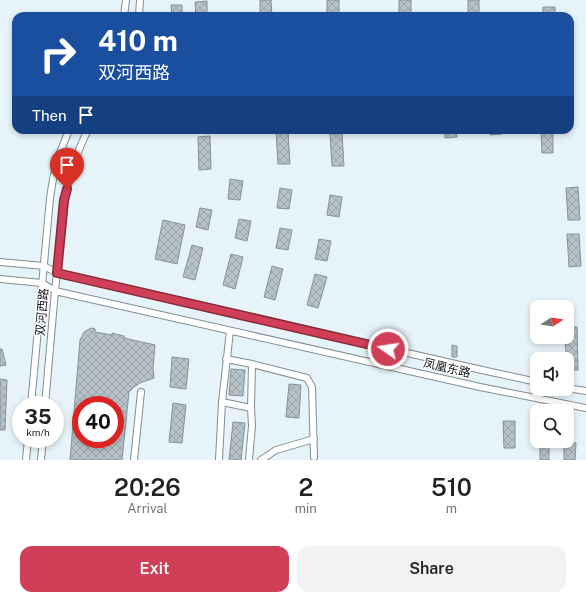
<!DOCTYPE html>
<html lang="en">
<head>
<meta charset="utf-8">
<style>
  :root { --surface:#fff; --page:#f2f2f2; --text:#222; --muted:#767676; --accent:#d03f58 }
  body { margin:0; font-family:"Public Sans","Noto Sans SC",sans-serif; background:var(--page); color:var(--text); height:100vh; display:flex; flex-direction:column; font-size:15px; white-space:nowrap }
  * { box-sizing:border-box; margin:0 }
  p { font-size:13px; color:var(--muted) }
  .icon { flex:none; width:22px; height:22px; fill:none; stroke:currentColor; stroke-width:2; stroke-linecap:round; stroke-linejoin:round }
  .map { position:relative; height:460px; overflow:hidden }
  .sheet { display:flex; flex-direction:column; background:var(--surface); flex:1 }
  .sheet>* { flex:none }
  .guide { position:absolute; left:12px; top:12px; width:562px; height:122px; border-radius:12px; box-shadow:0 2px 6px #0003; background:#1a4fa0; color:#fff; overflow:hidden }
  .needle { width:26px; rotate:78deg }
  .fabs { position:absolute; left:530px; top:300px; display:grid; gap:8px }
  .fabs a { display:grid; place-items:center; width:44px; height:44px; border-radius:8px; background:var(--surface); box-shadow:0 2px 6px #0003; font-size:20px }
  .speed { position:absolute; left:12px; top:396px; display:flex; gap:8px; font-size:20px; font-weight:700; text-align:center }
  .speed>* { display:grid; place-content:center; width:52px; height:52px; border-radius:50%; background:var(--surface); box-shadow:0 2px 6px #0003; line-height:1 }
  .speed small { font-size:10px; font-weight:400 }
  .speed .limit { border:6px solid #d22; background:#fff; color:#111 }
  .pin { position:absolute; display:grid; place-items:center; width:34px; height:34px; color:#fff; margin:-41px -17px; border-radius:50% 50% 50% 0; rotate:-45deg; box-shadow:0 0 4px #0007 }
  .pin .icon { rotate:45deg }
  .me { position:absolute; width:44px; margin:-22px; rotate:283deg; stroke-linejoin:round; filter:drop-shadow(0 0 3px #0008) }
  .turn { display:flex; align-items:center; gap:14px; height:84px; padding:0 20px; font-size:18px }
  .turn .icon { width:52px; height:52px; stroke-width:2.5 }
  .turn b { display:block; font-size:28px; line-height:34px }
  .then { display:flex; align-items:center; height:38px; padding:0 20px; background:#0003; gap:8px; font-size:15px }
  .eta { display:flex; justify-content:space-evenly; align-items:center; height:68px; text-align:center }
  .eta b { font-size:24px; font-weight:600; line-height:28px }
  .primary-button { display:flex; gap:8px; margin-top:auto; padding:8px 20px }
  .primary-button a { flex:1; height:46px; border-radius:12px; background:var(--accent); color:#fff; font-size:16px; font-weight:600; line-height:46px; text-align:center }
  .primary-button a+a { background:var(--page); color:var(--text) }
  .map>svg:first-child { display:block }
  .building { fill:url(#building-cross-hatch); stroke:#869297; fill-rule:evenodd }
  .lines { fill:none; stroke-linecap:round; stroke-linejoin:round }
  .minor-casing { stroke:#828e93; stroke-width:8 }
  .minor { stroke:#fff; stroke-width:6 }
  .route-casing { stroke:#872939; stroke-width:10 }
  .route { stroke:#d03f58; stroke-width:7 }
  .labels { text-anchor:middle; stroke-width:3; stroke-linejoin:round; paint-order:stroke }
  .street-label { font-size:12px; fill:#0e1214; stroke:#fff }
</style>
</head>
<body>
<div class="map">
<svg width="586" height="460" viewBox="0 0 586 460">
  <defs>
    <pattern id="building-cross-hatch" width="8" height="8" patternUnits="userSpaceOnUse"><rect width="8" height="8" fill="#b6c2c8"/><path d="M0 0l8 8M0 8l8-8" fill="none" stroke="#9ba6ab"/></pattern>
  </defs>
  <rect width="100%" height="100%" fill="#e6f3f8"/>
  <path class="building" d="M260,0H271L272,16H260Z
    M327,0H339V16H327Z
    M399,0H411V16H399Z
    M468,0H479V16H468Z
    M207,1V16H196L195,2Z
    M171,5H182V16H172Z
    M543,7H555V16H543Z
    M444,130H456L457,137L445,138Z
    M490,130H502V134L490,135Z
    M541,130H553V153H542Z
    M288,131L290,164H278L276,132Z
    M342,133L344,166H332L330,134Z
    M210,136L211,169L199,170L198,137Z
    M230,179L243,181L240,200L228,199Z
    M578,187L580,220H568L566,188Z
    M280,188L292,190L289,209L277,208Z
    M330,195L342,197L339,217L327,215Z
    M200,208L212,210L208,230L196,227Z
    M239,219L251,221L247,241L235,238Z
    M163,220L185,225L177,264L155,259Z
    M280,228L292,230L288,250L276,248Z
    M567,234H579L581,266L569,267Z
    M319,239L331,241L327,261L315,259Z
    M192,245L203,248L195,280L183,277Z
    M231,254L243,257L235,289L223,285Z
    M272,266L283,269L275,300L264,297Z
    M315,274L327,277L318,308L307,305Z
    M567,327H577L578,370H567L565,337H567Z
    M91,328L95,329V332L112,335V333L124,336V338L155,345L153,368L154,378L140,383L134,387L129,392L122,460H70L80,340L84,332ZM81,405H115V439H81Z
    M452,345L457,346V357H452Z
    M0,349H2L6,365L0,366Z
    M172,357L189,359L186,389L170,387Z
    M231,369L245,370L243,396L229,395Z
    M0,379L7,380L5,430H0Z
    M289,384L301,385L299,418L286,417Z
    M173,403L186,405L182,443L169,442Z
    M503,421H515V448H504Z
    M233,422L245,423L241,460H229Z
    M540,441H549V460H540Z
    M564,442L576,443L575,460H564Z"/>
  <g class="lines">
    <g class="minor-casing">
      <path id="minor" d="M124,16L126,0
        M139,16L140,0
        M0,262L44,266L57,273L482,370L537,382
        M0,279L42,283L55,291L480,387L586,408
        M226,359L252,364L307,378L312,387L314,457
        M567,388L586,391
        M222,402L251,408
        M31,405L50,198L53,179L59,155L69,130
        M45,405L55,291L65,200L72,166L84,138L88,130
        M26,460L28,439
        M41,460L43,439
        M134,460L141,392
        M219,460L222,402L230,331
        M249,460L250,448L252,426L251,408L252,364
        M261,460L276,450L314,439"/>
    </g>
    <use href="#minor" class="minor"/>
  </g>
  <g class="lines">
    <g class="route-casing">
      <path id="route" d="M67,189L64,200L57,273L388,349"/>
    </g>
    <use href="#route" class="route"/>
  </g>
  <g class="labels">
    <g class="street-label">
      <text transform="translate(42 312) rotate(-85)" y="4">双河西路</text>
      <text transform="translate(447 368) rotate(13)" y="4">凤凰东路</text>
    </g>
  </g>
</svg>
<div class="fabs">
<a><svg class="needle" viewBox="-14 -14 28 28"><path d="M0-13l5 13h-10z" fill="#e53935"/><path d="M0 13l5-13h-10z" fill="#767676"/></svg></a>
<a><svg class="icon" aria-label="sound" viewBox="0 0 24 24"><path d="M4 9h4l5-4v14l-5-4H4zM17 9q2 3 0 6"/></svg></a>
<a><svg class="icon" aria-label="search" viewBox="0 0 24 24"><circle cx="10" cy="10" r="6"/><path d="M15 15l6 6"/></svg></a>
</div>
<div class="speed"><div>35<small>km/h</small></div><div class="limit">40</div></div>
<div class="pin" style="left:67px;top:189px;background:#d93025"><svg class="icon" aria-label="arrive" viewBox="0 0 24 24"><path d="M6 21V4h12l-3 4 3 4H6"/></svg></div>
<svg class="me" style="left:388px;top:349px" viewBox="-20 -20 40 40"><circle r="17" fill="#d03f58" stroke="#fff" stroke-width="3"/><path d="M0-11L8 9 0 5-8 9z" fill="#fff"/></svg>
<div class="guide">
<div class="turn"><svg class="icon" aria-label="right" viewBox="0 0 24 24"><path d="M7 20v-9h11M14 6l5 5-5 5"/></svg><div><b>410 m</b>双河西路</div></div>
<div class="then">Then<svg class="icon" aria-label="arrive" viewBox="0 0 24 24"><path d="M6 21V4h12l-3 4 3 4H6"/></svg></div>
</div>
</div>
<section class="sheet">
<div class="eta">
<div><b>20:26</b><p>Arrival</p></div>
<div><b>2</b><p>min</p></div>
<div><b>510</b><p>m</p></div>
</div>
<div class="primary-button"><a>Exit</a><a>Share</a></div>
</section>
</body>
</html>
